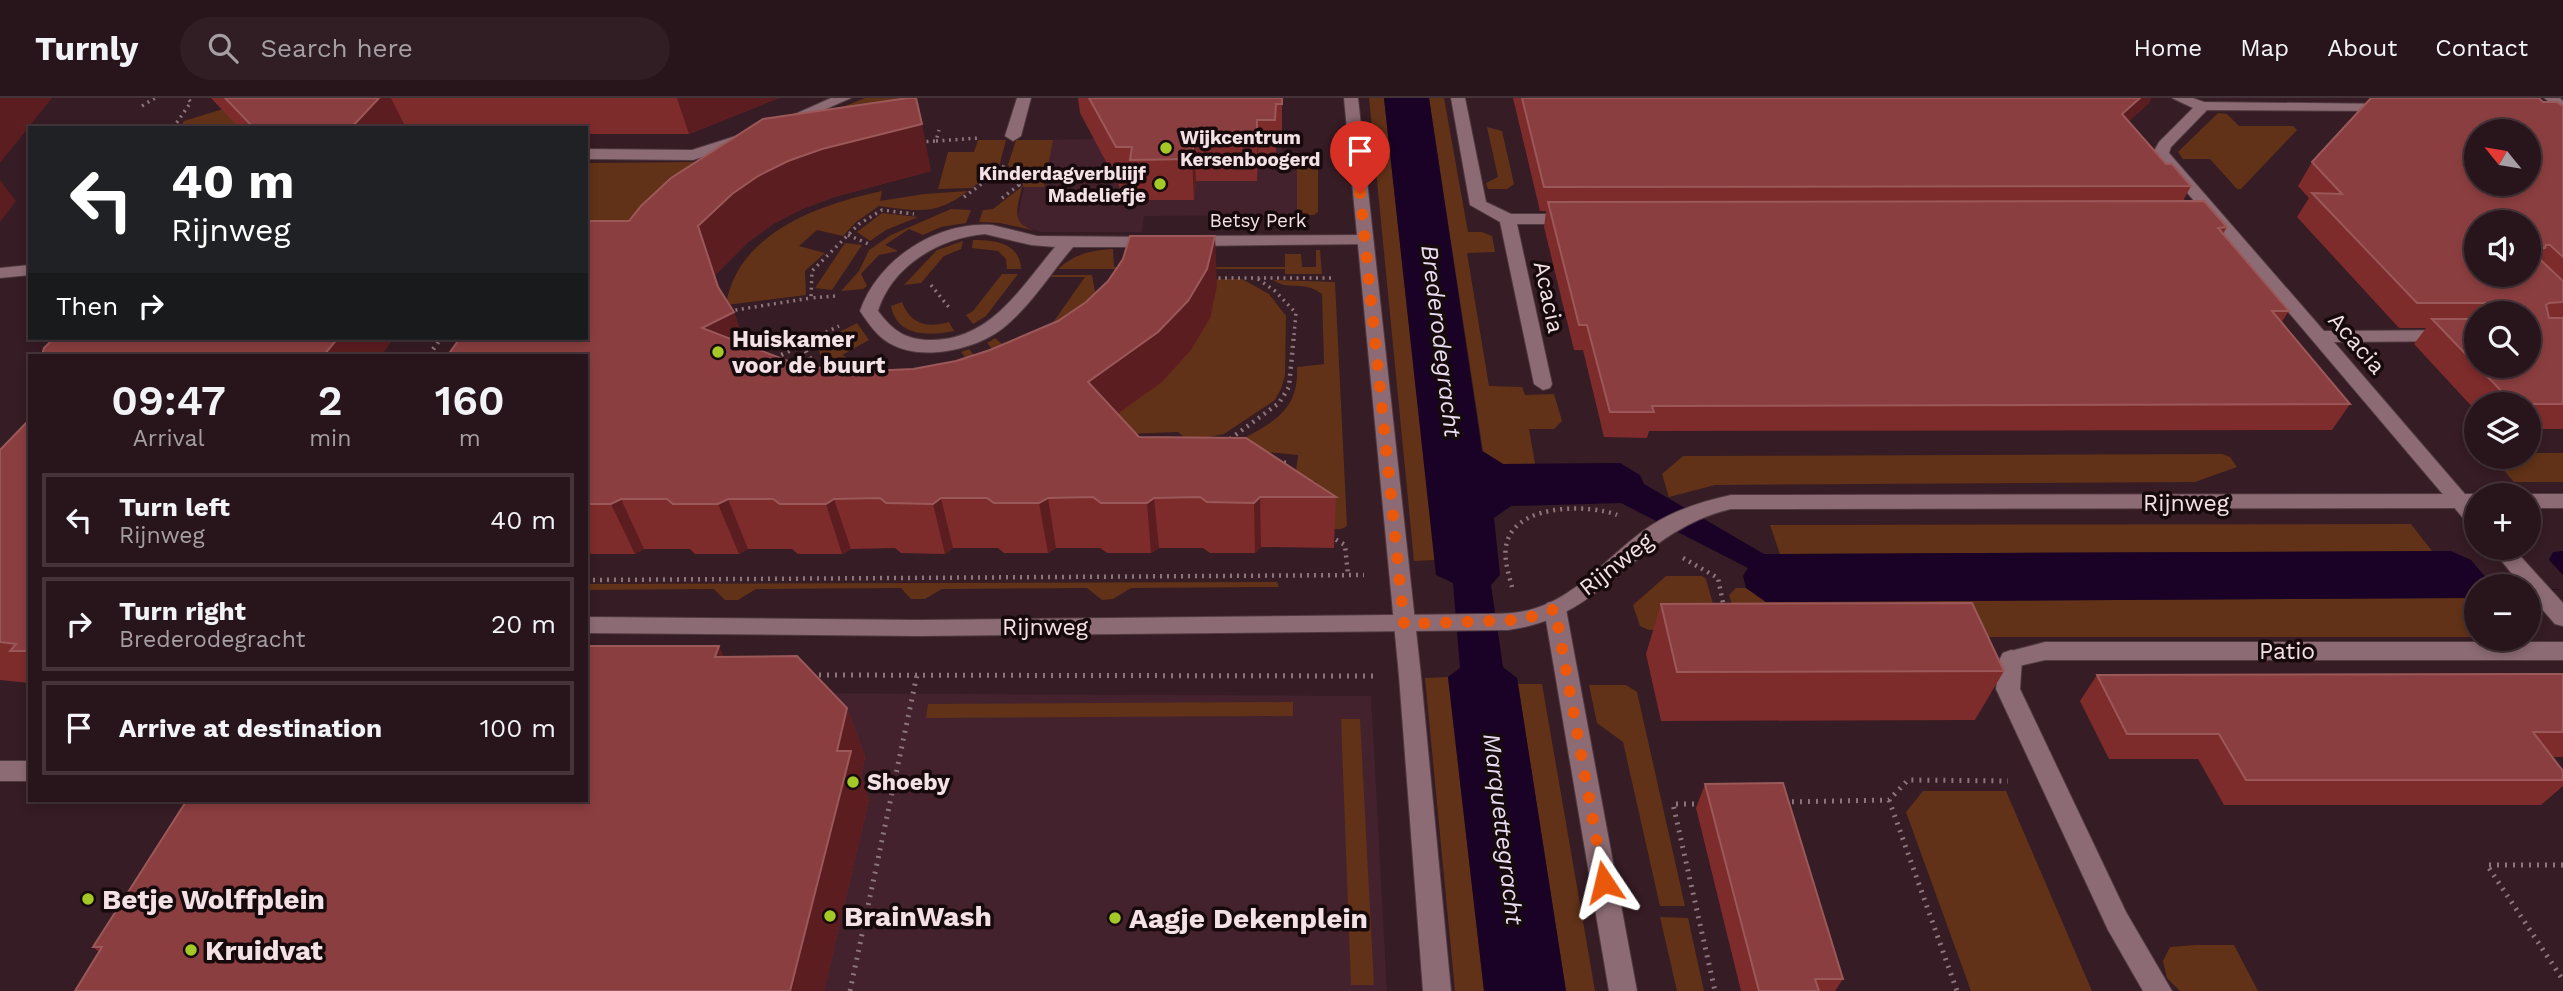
<!DOCTYPE html>
<html lang="en">
<head>
<meta charset="utf-8">
<style>
  :root { --surface:#28151b; --page:#301e24; --text:#f1f3f6; --muted:#a59fa3; --line:#44343a }
  body { margin:0; font-family:"Work Sans",sans-serif; background:var(--page); color:var(--text); height:100vh; display:flex; flex-direction:column; font-size:26px; white-space:nowrap }
  * { box-sizing:border-box; margin:0 }
  p { font-size:23px; color:var(--muted) }
  .icon { flex:none; width:38px; height:38px; fill:none; stroke:currentColor; stroke-width:2; stroke-linecap:round; stroke-linejoin:round }
  .map { position:relative; flex:1; overflow:hidden }
  .details { position:absolute; left:28px; top:256px; width:560px; height:448px; display:flex; flex-direction:column; background:var(--surface); border-radius:0px; box-shadow:0 4px 10px #0003,0 0 0 2px var(--line) }
  .details>* { flex:none }
  .banner { position:absolute; left:28px; top:28px; width:560px; height:214px; border-radius:0px; box-shadow:0 4px 10px #0003,0 0 0 2px var(--line); background:#202124; color:#fff; overflow:hidden }
  .needle { width:46px; rotate:300deg }
  .controls { position:absolute; left:2464px; top:21px; display:grid; gap:14px }
  .controls a { display:grid; place-items:center; width:77px; height:77px; border-radius:50%; background:var(--surface); box-shadow:0 4px 10px #0003,0 0 0 2px var(--line); font-size:35px }
  .pin { position:absolute; display:grid; place-items:center; width:60px; height:60px; color:#fff; margin:-72px -30px; border-radius:50% 50% 50% 0; rotate:-45deg; box-shadow:0 0 7px #0007 }
  .pin .icon { rotate:45deg }
  .me { position:absolute; width:77px; margin:-38px; rotate:350deg; stroke-linejoin:round; filter:drop-shadow(0 0 5px #0008) }
  .turn { display:flex; align-items:center; gap:24px; height:147px; padding:0 28px; font-size:32px }
  .turn .icon { width:91px; height:91px; stroke-width:2.5 }
  .turn b { display:block; font-size:49px; line-height:60px }
  .then { display:flex; align-items:center; height:66px; padding:0 28px; background:#0003; gap:14px; font-size:26px }
  .eta { display:flex; justify-content:space-evenly; align-items:center; height:119px; text-align:center }
  .eta b { font-size:42px; font-weight:600; line-height:49px }
  ul { padding:0; list-style:none }
  li { display:flex; align-items:center; gap:21px; height:94px; margin:0 14px 10px; padding:0 14px; border:4px solid var(--line); border-radius:0px }
  li div { flex:1 }
  li b { display:block; font-size:26px }
  li em { font-style:normal }
  header { display:flex; align-items:center; gap:42px; box-sizing:border-box; height:98px; padding:0 35px; background:var(--surface); border-bottom:2px solid var(--line) }
  header strong { font-size:33px }
  nav { display:flex; gap:38px; margin-inline-start:auto; font-size:24px }
  .search { width:490px; height:63px; background:var(--page); display:flex; align-items:center; gap:18px; box-sizing:border-box; padding:0 24px; border-radius:38px; color:var(--muted); font-size:26px }
  .map>svg:first-child { display:block }
  .built { fill:#43222d }
  .green { fill:#613217 }
  .water { fill:#190225 }
  .pier { fill:#361c24 }
  .lines { fill:none; stroke-linecap:round; stroke-linejoin:round }
  .service-casing { stroke:#503a41; stroke-width:2 }
  .minor-casing { stroke:#503a41; stroke-width:2 }
  .tertiary-casing { stroke:#503a41; stroke-width:2 }
  .path-far2 { stroke:#8c757b; stroke-width:3.5; stroke-dasharray:2 4.5; stroke-linecap:butt }
  .path-far1 { stroke:#8c757b; stroke-width:4.5; stroke-dasharray:2 5; stroke-linecap:butt }
  .path { stroke:#8c757b; stroke-width:5; stroke-dasharray:2 6; stroke-linecap:butt }
  .service { fill:#8c6b74; fill-rule:evenodd }
  .minor { fill:#8c6b74; fill-rule:evenodd }
  .tertiary { fill:#8c6b74; fill-rule:evenodd }
  .wall { fill:#7e2b2b; fill-rule:evenodd }
  .shaded-wall { fill:#5c1d20 }
  .building { fill:#8b3e3f; stroke:#9b5859; stroke-width:2; fill-rule:evenodd }
  .route { stroke:#ea580c; stroke-width:12; stroke-dasharray:0 21.6 }
  .poi-dot { fill:#a4c825; stroke:#160a0d; stroke-width:2.5 }
  .labels { text-anchor:middle; stroke-width:7; stroke-linejoin:round; paint-order:stroke }
  .far-poi-label { font-size:19px; font-weight:bold; fill:#f4e1e5; stroke:#160a0d; text-anchor:start }
  .far-street-label { font-size:19px; fill:#f4e1e5; stroke:#160a0d }
  .street-label { font-size:23px; fill:#f4e1e5; stroke:#160a0d }
  .poi-label { font-size:23px; font-weight:bold; fill:#f4e1e5; stroke:#160a0d; text-anchor:start }
  .water-label { font-size:24px; font-style:italic; fill:#e8dcf0; stroke:#160a0d }
  .near-poi-label { font-size:28px; font-weight:bold; fill:#f4e1e5; stroke:#160a0d; text-anchor:start }
</style>
</head>
<body>
<header>
<strong>Turnly</strong>
<div class="search"><svg class="icon" aria-label="search" viewBox="0 0 24 24"><circle cx="10" cy="10" r="6"/><path d="M15 15l6 6"/></svg>Search here</div>
<nav><a>Home</a><a>Map</a><a>About</a><a>Contact</a></nav>
</header>
<div class="map">
<svg width="2563" height="893" viewBox="0 0 2563 893">
  <rect width="100%" height="100%" fill="#361c24"/>
  <path class="built" d="M1157,40L1158,48L1282,45V54L1298,53L1297,117L1144,118L1142,134H1041L1024,128L1017,121L1035,42Z
    M586,594L1371,598L1387,893H132L586,702Z"/>
  <path class="green" d="M865,0H909L896,35H924L922,40L586,165V65L698,64L732,54Z
    M1369,0H1384L1435,462L1414,463Z
    M1429,0H1444L1468,134H1482L1492,138L1495,154L1467,155L1489,288L1522,289L1525,297L1554,296L1562,323L1554,331H1529L1535,366H1503L1483,353Z
    M223,11L240,30H180L184,23Z
    M2218,15L2227,16L2239,28H2293L2297,32L2241,91H2237L2210,61H2183L2178,54Z
    M1487,29L1502,33L1514,86L1507,91H1488L1486,85L1498,79Z
    M978,42H1006L999,69L972,90L938,91L948,54H974Z
    M1016,42H1053L1044,89H1022C1016,115 1010,127 1041,134L1000,125L979,124L983,112L993,111L1023,88V84L1008,67Z
    M1318,57V114L1314,117H1297V58Z
    M882,93L880,103L924,96L968,93C936,118 917,113 879,108L856,124L843,138L817,132L799,148L825,155L805,173L806,197L726,207C737,135 820,106 882,93Z
    M951,111L971,112L966,125L941,129L923,137L909,131L885,147L898,153L879,157L861,176L867,188L863,191L841,193L859,173L869,152L891,137Z
    M882,115L918,119L886,132L870,143L857,134Z
    M973,142C993,142 1020,144 1021,171H1007L1006,161L998,153L972,150Z
    M963,143L961,151L944,158L921,185L904,187L937,152Z
    M845,145L862,147L832,192L815,190Z
    M1113,151L1114,169H1285V156H1301L1302,169H1316V152H1320L1322,176H1285V171H1058C1074,156 1092,152 1113,151Z
    M1002,176H1018L986,218L973,226L966,217L973,213Z
    M1052,177H1092L1095,194L1072,225L1006,266L987,245L995,240L1015,257L1047,233L1085,179H1051Z
    M1242,181L1269,196L1286,218L1285,277L1281,291L1275,302L1224,336L1204,340H1185L1178,334L1075,338L1189,252L1210,220L1217,187L1150,186V182Z
    M1273,182L1335,184L1347,428C1335,436 1326,427 1317,420L1316,383H1295L1298,357L1238,351L1239,343C1273,324 1299,313 1297,269L1324,266L1322,196C1301,181 1291,194 1273,182Z
    M902,204C911,227 927,230 949,224L954,233C929,238 897,239 891,208Z
    M857,225L869,242L842,257C885,284 926,275 975,272L961,254L969,251L987,274L843,280L823,264L816,246Z
    M2529,355H2563V384H2514L2495,362L2497,359H2529Z
    M2222,356L2230,359L2237,369L2195,384L1715,387L1669,399L1662,376L1683,358Z
    M2411,426L2432,453L1780,456L1770,427Z
    M1666,478H1702L1706,481L1718,524L1713,531L1649,532L1640,528L1633,507Z
    M1277,484L1279,489L1131,490L1113,501L1102,502L1087,490L942,491L925,501H911L901,490L756,491L738,502H725L714,491L586,492V486Z
    M1736,490H1746L1766,504L2471,500L2476,507V539H1968L1738,526L1729,497Z
    M1448,579L1484,893H1455L1425,580Z
    M1518,586H1542L1595,893H1566Z
    M1589,587H1626L1637,594L1685,808H1660L1623,644L1597,625Z
    M1293,604V618L926,620L928,606Z
    M1341,621H1360L1374,887H1351Z
    M1923,693H2006L2092,893H1971L1906,714Z
    M1660,819L1688,820L1704,893H1677Z
    M2196,847H2234L2258,893H2180L2167,880L2163,863L2170,849Z"/>
  <path class="water" d="M1384,0H1429L1482,353L1503,366L1620,365L1640,377L1644,386L1764,456L2451,453L2471,462H2549L2553,454L2563,453V492H2529V488H2476V500H2471L1766,504L1746,490L1743,478L1748,470L1621,405L1511,408L1494,420L1500,477L1491,487L1503,569L1517,580L1518,586L1566,893H1484L1448,579L1460,570L1453,485L1436,477Z"/>
  <path class="pier" d="M2471,462H2549L2563,477V492L2493,488Z"/>
  <g class="lines">
    <g class="service-casing">
      <path id="service" d="M1017,0H1031L1021,38L1013,43L1005,38Z
        M992,127L1037,138L1156,139L1164,144L1156,149H1073C1050,176 1030,209 1002,231C974,252 921,264 889,245C877,238 868,225 860,213C878,161 937,123 992,127ZM985,136L1031,147L1055,149C1021,189 991,242 931,242C906,242 893,233 878,213C892,168 939,140 985,136Z
        M1365,137L1373,142L1371,146L1189,148L1181,143L1189,138Z
        M2011,552L2019,555L2022,561L2020,591L2126,814L2172,893H2143L2108,832L1996,591L2000,561L2003,555Z"/>
    </g>
    <g class="minor-casing">
      <path id="minor" d="M831,0H851L787,28L782,29L775,25Z
        M1344,0H1358L1421,578L1451,893H1423L1399,578Z
        M1451,0H1465L1486,104L1511,116H1574L1582,121L1574,126H1517L1552,286L1550,290L1543,292L1534,286L1500,124L1470,107Z
        M2172,0H2193L2204,4L2394,6L2396,9L2389,13L2207,12L2171,49L2169,55L2324,233L2476,232V243L2334,244L2476,409V429L2469,427L2156,58L2153,55L2159,44L2193,10Z
        M2544,0H2560L2563,3V14Z
        M739,37L744,39L747,42L744,45L693,62L586,61V51L692,52Z
        M30,167V177L0,180V170Z
        M2491,450H2513L2563,505V528L2555,526L2529,496V488H2522Z
        M1555,503L1563,505L1566,511L1637,893H1609L1544,511L1547,505Z
        M2045,544H2563V562H2045L2011,570L2003,567L2000,561L2003,555Z"/>
    </g>
    <g class="tertiary-casing">
      <path id="tertiary" d="M2476,396L2481,397H2476V410L1731,411C1636,433 1606,520 1508,532L919,538L586,535V519L919,522L1482,516C1500,516 1519,516 1536,510C1581,496 1612,453 1650,428C1675,412 1703,403 1731,397Z
        M2529,396H2563V410H2529V397H2524Z
        M0,663H30V683H0Z"/>
    </g>
    <path class="path-far2" d="M142,8L155,0
      M173,30L191,4L187,0
      M936,43L979,40
      M920,44L936,43L939,32
      M964,99L1003,70
      M1002,100L1019,87L1003,70L1005,64
      M848,137L871,147
      M1212,180H1333
      M1258,181L1275,193L1296,215L1294,237
      M931,187L951,212
      M835,198L811,200L812,173L859,126L882,112L914,116
      M729,213L811,200
      M820,237L839,228"/>
    <path class="path-far1" d="M802,247L817,271
      M429,257L441,240
      M775,260L824,236
      M1230,341L1279,305L1289,289L1294,236
      M1277,364L1288,365L1287,374
      M1330,438L1345,447L1348,477
      M1683,460L1718,480L1724,510
      M586,482L1364,477
      M1512,489C1508,474 1502,456 1508,441C1521,406 1589,406 1617,417"/>
    <path class="path" d="M811,577L1373,578
      M1889,702L1957,893
      M1784,704L1889,702L1908,682L2008,683
      M1702,706H1673L1715,893
      M2563,767H2487L2563,882
      M850,893L917,577"/>
    <use href="#service" class="service"/>
    <use href="#minor" class="minor"/>
    <use href="#tertiary" class="tertiary"/>
  </g>
  <path class="wall" d="M211,0H779L689,36H586V30H239Z
    M1078,0H1282V46H1276V62H1258L1257,83H1196L1194,102H1134L1133,90H1120L1080,15Z
    M1513,0H2151L2149,5L2129,23L2166,66L2191,88L2183,103L2227,129L2223,136L2289,213L2281,225L2350,306L2332,332L1649,333L1647,340L1604,339L1583,252H1574L1544,129L1546,113H1540Z
    M2543,4L2563,8V331H2529V306H2476V313L2414,246L2426,230H2399L2297,119L2309,100L2298,88L2312,64ZM2476,215H2529V268H2476Z
    M931,73L834,99L802,111L773,126L748,144L715,177L721,193L734,214L745,247L788,263L826,271L869,273L913,271L956,263L1217,187L1210,220L1191,252L1162,284L1118,316L1139,339L1336,399L1334,450L1261,449L1255,455H1210L1203,450H1159L1151,455H1107L1100,450H1056L1048,455H1004L998,450H953L945,456L901,455L895,450L851,451L842,456H798L792,451H748L739,456H695L690,451H644L635,456H591L587,451L586,257L629,123Z
    M30,321V585L0,582V352Z
    M1661,506L2004,573L1975,622L1661,623L1646,556Z
    M724,559L847,610L865,659L861,678L869,701L824,893H75L99,854L93,849Z
    M2563,576V659H2552L2563,673V688L2541,707H2224L2198,661H2109L2080,603L2097,577Z
    M1705,686L1843,881L1835,893H1741L1696,710Z"/>
  <path class="shaded-wall" d="M0,0H52L0,65Z
    M379,0H391L406,30H351Z
    M677,0H779L689,36Z
    M2140,0H2151L2149,5L2111,39L2122,16Z
    M1257,22L1258,62L1257,83Z
    M922,26L931,73L834,99L802,111L773,126L748,144L715,177L728,217L734,214L751,264L702,230L698,128L732,96L758,78L788,63L822,51Z
    M1194,43L1196,83L1194,102L1192,61Z
    M0,82L16,103L0,124Z
    M1215,138L1217,187L1210,220L1191,252L1162,284L1094,333L1088,284Z
    M338,240H394L382,257H324Z
    M1260,399L1261,449L1255,455L1254,405Z
    M941,400L953,450L945,456L933,406Z
    M1048,400L1056,450L1048,455L1039,405Z
    M1154,400L1159,450L1151,455L1147,405Z
    M621,401L644,451L635,456L611,406Z
    M728,401L748,451L739,456L718,406Z
    M834,401L851,451L842,456L826,406Z
    M719,548L741,597L715,559Z
    M847,610L865,659L861,678L869,701L824,893H790L837,653Z"/>
  <path class="building" d="M225,0H379L351,30H254Z
    M908,0H916L922,26L822,51L788,63L758,78L732,96L698,128L718,189L734,214L702,230L788,263L826,271L869,273L913,271L956,263L990,252L1058,223L1086,204L1108,183L1123,161L1130,138H1215L1207,171L1188,203L1158,234L1088,284L1139,339L1246,340L1336,399H1260L1254,405L1207,404L1200,399L1154,400L1147,405H1101L1093,399L1048,400L1039,405H994L987,400H941L933,406L886,405L880,400L834,401L826,406H780L773,401H728L718,406H673L667,401H621L611,406H586V257H448L460,240H586V123H629L641,108L671,80L763,21Z
    M1089,0H1282V6H1276L1275,22H1257V43H1194L1192,61L1130,62L1132,49H1116Z
    M1522,0H2140L2122,16L2166,66H2172L2191,88L1544,89Z
    M2371,0H2539L2543,4H2557L2563,8V159L2550,147H2546L2545,150L2532,151V154L2563,183V204L2549,205L2546,207L2549,220H2563V306H2514L2477,268H2529V215H2498L2497,205H2417L2312,95L2342,96L2312,64ZM2476,33H2529V86H2476ZM2476,124H2529V177H2476Z
    M2204,103L2227,129L2218,130L2289,213H2272L2350,306L1652,308L1654,314H1610L1587,227H1579L1548,104Z
    M2432,221H2476V267Z
    M54,240H338L324,257H42L44,250Z
    M30,321V553H10L16,546L0,544V352Z
    M1972,505L2004,573L1677,574L1661,506Z
    M586,548H719L715,559L797,558L847,610L837,653H851L790,893H75L102,849H93L187,702H586Z
    M2563,576V634H2533L2563,673V682H2246L2219,636H2127L2097,577Z
    M1783,685L1843,881H1815L1819,893H1759L1705,686Z"/>
  <g class="lines">
    <path class="route" d="M1360,95L1404,526L1521,522L1555,511L1604,784"/>
  </g>
  <g class="poi-dot">
    <circle cx="1166" cy="50" r="7"/>
    <circle cx="1160" cy="86" r="7"/>
    <circle cx="718" cy="254" r="7"/>
    <circle cx="853" cy="684" r="7"/>
    <circle cx="88" cy="801" r="7"/>
    <circle cx="830" cy="818" r="7"/>
    <circle cx="1115" cy="820" r="7"/>
    <circle cx="191" cy="852" r="7"/>
  </g>
  <g class="labels">
    <g class="far-poi-label">
      <text x="1180" y="46">Wijkcentrum<tspan x="1180" dy="22">Kersenboogerd</tspan></text>
      <text x="1146" y="82" text-anchor="end">Kinderdagverbliijf<tspan x="1146" dy="22">Madeliefje</tspan></text>
    </g>
    <g class="far-street-label">
      <text x="1258" y="129">Betsy Perk</text>
    </g>
    <g class="street-label">
      <text transform="translate(1549 199) rotate(78)" y="8">Acacia</text>
      <text transform="translate(2357 245) rotate(49)" y="8">Acacia</text>
      <text x="2186" y="413">Rijnweg</text>
      <text transform="translate(1616 466) rotate(-38)" y="8">Rijnweg</text>
      <text x="1045" y="537">Rijnweg</text>
      <text x="2287" y="561">Patio</text>
    </g>
    <g class="poi-label">
      <text x="732" y="249">Huiskamer<tspan x="732" dy="26">voor de buurt</tspan></text>
      <text x="867" y="692">Shoeby</text>
    </g>
    <g class="water-label">
      <text transform="translate(1441 243) rotate(83)" y="8">Brederodegracht</text>
      <text transform="translate(1503 731) rotate(83)" y="8">Marquettegracht</text>
    </g>
    <g class="near-poi-label">
      <text x="102" y="811">Betje Wolffplein</text>
      <text x="844" y="828">BrainWash</text>
      <text x="1129" y="830">Aagje Dekenplein</text>
      <text x="205" y="862">Kruidvat</text>
    </g>
  </g>
</svg>
<div class="controls">
<a><svg class="needle" viewBox="-14 -14 28 28"><path d="M0-13l5 13h-10z" fill="#e53935"/><path d="M0 13l5-13h-10z" fill="#a59fa3"/></svg></a>
<a><svg class="icon" aria-label="sound" viewBox="0 0 24 24"><path d="M4 9h4l5-4v14l-5-4H4zM17 9q2 3 0 6"/></svg></a>
<a><svg class="icon" aria-label="search" viewBox="0 0 24 24"><circle cx="10" cy="10" r="6"/><path d="M15 15l6 6"/></svg></a>
<a><svg class="icon" aria-label="layers" viewBox="0 0 24 24"><path d="M12 4l9 5-9 5-9-5zM3 14l9 5 9-5"/></svg></a>
<a>+</a>
<a>−</a>
</div>
<div class="pin" style="left:1360px;top:95px;background:#d93025"><svg class="icon" aria-label="arrive" viewBox="0 0 24 24"><path d="M6 21V4h12l-3 4 3 4H6"/></svg></div>
<svg class="me" style="left:1604px;top:784px" viewBox="-20 -20 40 40"><path d="M0-17L14 15 0 8-14 15z" fill="#ea580c" stroke="#fff" stroke-width="4"/></svg>
<div class="banner">
<div class="turn"><svg class="icon" aria-label="left" viewBox="0 0 24 24"><path d="M17 20v-9H6M10 6l-5 5 5 5"/></svg><div><b>40 m</b>Rijnweg</div></div>
<div class="then">Then<svg class="icon" aria-label="right" viewBox="0 0 24 24"><path d="M7 20v-9h11M14 6l5 5-5 5"/></svg></div>
</div>
<section class="details">
<div class="eta">
<div><b>09:47</b><p>Arrival</p></div>
<div><b>2</b><p>min</p></div>
<div><b>160</b><p>m</p></div>
</div>
<ul>
<li><svg class="icon" aria-label="left" viewBox="0 0 24 24"><path d="M17 20v-9H6M10 6l-5 5 5 5"/></svg><div><b>Turn left</b><p>Rijnweg</p></div><em>40 m</em></li>
<li><svg class="icon" aria-label="right" viewBox="0 0 24 24"><path d="M7 20v-9h11M14 6l5 5-5 5"/></svg><div><b>Turn right</b><p>Brederodegracht</p></div><em>20 m</em></li>
<li><svg class="icon" aria-label="arrive" viewBox="0 0 24 24"><path d="M6 21V4h12l-3 4 3 4H6"/></svg><div><b>Arrive at destination</b></div><em>100 m</em></li>
</ul>
</section>
</div>
</body>
</html>
